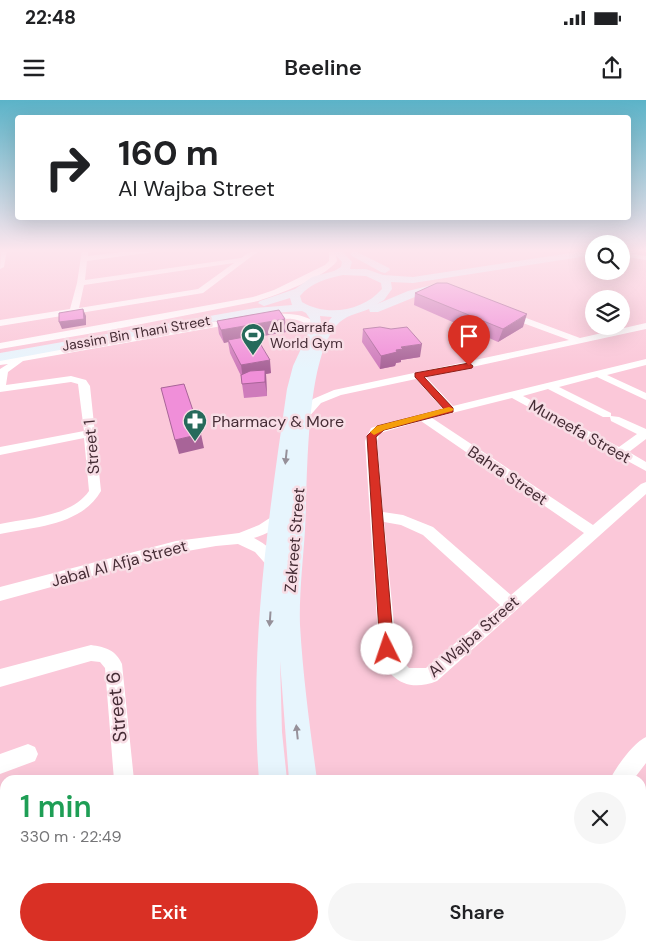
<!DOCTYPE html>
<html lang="en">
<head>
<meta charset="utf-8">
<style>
  :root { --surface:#fff; --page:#f6f6f6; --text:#202124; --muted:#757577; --accent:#d93025 }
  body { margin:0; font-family:"DM Sans",sans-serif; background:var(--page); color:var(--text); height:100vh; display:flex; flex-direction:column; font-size:19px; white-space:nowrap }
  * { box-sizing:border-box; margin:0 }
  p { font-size:16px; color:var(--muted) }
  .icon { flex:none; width:28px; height:28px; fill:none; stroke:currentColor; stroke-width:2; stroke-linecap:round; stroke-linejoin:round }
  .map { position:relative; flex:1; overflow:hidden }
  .panel { position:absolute; left:0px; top:675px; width:646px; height:176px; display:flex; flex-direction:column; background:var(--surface); border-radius:15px 15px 0 0; box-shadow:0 5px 20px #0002 }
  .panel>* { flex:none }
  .hud { position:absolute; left:15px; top:15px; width:616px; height:105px; border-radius:5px; box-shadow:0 5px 20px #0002; background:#fff; color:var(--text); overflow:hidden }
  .tools { position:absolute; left:585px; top:135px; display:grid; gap:10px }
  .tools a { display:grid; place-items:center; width:45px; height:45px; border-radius:50%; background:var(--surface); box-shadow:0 5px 20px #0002; font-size:25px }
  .pin { position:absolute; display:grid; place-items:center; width:42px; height:42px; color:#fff; margin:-51px -21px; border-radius:50% 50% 50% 0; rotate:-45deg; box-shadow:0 0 5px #0007 }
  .pin .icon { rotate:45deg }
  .me { position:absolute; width:55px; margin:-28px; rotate:356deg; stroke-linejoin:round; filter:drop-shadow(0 0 4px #0008) }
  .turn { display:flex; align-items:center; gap:18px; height:105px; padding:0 20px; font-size:22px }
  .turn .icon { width:65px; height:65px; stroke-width:2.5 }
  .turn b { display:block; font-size:35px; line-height:42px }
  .round { display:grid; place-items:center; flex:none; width:52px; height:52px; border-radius:26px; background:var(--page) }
  .summary { display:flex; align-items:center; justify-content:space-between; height:85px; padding:0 20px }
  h1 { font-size:30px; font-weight:600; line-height:38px; color:#1e9e55 }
  .cta { display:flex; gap:10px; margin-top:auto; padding:10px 20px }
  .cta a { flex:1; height:58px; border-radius:30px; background:var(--accent); color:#fff; font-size:20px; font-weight:600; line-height:58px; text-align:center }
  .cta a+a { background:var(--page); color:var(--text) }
  .status { display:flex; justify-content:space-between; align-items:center; height:35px; padding:0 25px; background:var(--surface); direction:ltr }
  .status svg { height:14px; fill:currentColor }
  header { display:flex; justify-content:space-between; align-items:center; height:65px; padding:0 20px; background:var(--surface); font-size:22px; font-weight:600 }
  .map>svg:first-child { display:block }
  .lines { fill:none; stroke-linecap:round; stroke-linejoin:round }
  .street { fill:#fff; fill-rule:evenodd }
  .secondary { fill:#e7f5fd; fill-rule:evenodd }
  .wall { fill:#ce7bbb }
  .shaded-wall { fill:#a86498 }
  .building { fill:#f08fd9; stroke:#a86498 }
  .oneway { fill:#969099 }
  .route { fill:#d93025; stroke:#8d1f18 }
  .slow { fill:#f59e0b }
  .labels { text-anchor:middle; stroke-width:5; stroke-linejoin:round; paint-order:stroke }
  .far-poi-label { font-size:14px; fill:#452c35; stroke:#f8dee6; text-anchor:start }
  .far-street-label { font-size:14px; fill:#452c35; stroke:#f8dee6 }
  .poi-label { font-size:16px; fill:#452c35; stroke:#f8dee6; text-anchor:start }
  .street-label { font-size:16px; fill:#452c35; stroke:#f8dee6 }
  .near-street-label { font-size:19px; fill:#452c35; stroke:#f8dee6 }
</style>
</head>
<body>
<div class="status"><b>22:48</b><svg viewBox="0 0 49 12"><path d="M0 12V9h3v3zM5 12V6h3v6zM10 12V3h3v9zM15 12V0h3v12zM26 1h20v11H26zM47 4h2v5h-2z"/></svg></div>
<header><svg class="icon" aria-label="menu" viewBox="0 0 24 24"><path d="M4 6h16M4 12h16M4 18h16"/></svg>Beeline<svg class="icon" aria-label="share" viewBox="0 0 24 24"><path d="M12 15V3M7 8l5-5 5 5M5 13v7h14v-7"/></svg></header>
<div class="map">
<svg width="646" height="851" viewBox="0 0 646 851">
  <rect width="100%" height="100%" fill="#fbc8d9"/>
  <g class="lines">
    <path class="street" d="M1,150H7L4,167L0,169Z
      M82,150H88V156L139,150H156L153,152L87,161L85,180L241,158L253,150H260L203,193L0,226V220L70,209L77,183ZM234,163L198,189L79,208L84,185Z
      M329,150H335L337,161C324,178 279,194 258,201L111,230L0,249V243L253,197L274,190L325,165L329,161Z
      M621,152L646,156V160L621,156Z
      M507,211L580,238L646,223V229L426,277L453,306L646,259V265L607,275L646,293V300L597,277L559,287L611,313V316L619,317L646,329V339L629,352L646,362V371L512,298L432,318L593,425L641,384L646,382V394L437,581C407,593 386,579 379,549L365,341L371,328L383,324L443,309L416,279L341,295L321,303L308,318H300L298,316L313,299L334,290L569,240L504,216L503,214ZM548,289L603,317H610L611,321L637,334L619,347L523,296ZM421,321L584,433L511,495L433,427L403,415L383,412L377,341L380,333ZM384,422L401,425L423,435L500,505L426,568H409L397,555Z
      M278,214C294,213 310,216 321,227L314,229C307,224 300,220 292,219C282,218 267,223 260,218L264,215Z
      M236,218L240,221L239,223L23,261L8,272L6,285L71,276L86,280L90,286L101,391C82,425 35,427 0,434V424C28,418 71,417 89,391L84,338L0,355V347L84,331L78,284L71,282L0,292V269L8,264L0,265V259Z
      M279,412L284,413L286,417C279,429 266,434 254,438C266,444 276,453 282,465L280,469L275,471L270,469L255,452L238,444L216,446L176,453L0,501V487L176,441L239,433L259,425Z
      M91,545C105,547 116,550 122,564L134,680H114L105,568L100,562L91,561L0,587V569Z
      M646,637V663L633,680H610C615,668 634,642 646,637Z
      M28,644L35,647L38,654L35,661L0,674V654Z
      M5,753V775L0,776V754Z
      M127,846H151L152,851H128Z
      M263,846H288L286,851H261Z
      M475,846H501L499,851H473Z"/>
    <path class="secondary" d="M331,150H341L352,162L350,169H366L383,175L413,177L590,150H594V155L413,183L391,182L392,189L384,200L377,204L408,191L432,185L437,188L378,212H370L369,209C357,214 345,215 336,226C305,263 308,380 305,430C303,461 299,494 300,525C303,577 310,628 317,680H289L280,561L282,632L287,680H259C249,546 268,421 287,289L293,266L311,227L310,219L306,213L302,211L255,214L0,261V253L255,208L292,205L290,198L264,206L258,203L260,201L295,189L312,177L334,171L341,167L342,162ZM343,175L366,176L381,183L382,189C363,211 327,217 302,202L300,196C310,183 328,178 343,175ZM320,216L332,217L322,229Z
      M621,150H641L636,153L621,155Z
      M355,151L389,168L390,170L385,173L381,172L352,156L350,154Z
      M279,846H313L314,851H280Z
      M323,846H357L358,851H324Z"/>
  </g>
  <path class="wall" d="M415,193L523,227L498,242L414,205Z
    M217,221L286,232L257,237L271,273L266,274L267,296L244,298L241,276L230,253L228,242L224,243L219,234Z
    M363,229L420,257L401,260V262L396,263L395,266L380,269L362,242Z"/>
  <path class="shaded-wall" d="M83,209L86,216V225L62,229L59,222Z
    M527,214L523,227L498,242L503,229Z
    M285,219L286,232L229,242L228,240V242L224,243L221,230Z
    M422,244L420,257L401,260V262L396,263L395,266L380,269L381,256L401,247Z
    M270,260L271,273L266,274L267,296L265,282L243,279L241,265Z
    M201,334L204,348L179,354L175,340Z"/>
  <path class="building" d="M437,183H447L527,214L503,229L415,193Z
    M83,209L84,219L59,222V213Z
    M279,210L285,219L221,230L217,221Z
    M380,227L391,229L407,227L422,244L401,247L403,249L396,250L397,252L381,256L363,229Z
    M255,235L270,260L241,265L228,240Z
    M265,270V282L242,284L241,275L250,271Z
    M184,284L201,334L175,340L161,288Z"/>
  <defs><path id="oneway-solid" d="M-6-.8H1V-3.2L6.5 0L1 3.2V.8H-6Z" transform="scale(1.25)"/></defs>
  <g class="oneway">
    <use href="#oneway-solid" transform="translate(286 357) rotate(96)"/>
    <use href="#oneway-solid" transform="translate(270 519) rotate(94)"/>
    <use href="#oneway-solid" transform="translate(297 632) rotate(-96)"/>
  </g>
  <linearGradient id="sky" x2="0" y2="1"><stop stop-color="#5bb3c8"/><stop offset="0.56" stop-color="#fde6ee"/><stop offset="1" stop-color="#fde6ee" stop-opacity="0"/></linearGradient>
  <rect width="646" height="269" fill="url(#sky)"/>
  <path class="route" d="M469,263L473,266L472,268L424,277L453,308V312L384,330L376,337L394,549L392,554L387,556L382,554L380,549L367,336L377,326L444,309L415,277V273Z"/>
  <path class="slow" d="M449,307L454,309L452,311L384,330L374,335L370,332L377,326Z"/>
  <defs>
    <g id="stadium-pin" transform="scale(1.25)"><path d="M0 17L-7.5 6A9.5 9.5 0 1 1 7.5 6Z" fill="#266a5b" stroke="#f8dee6"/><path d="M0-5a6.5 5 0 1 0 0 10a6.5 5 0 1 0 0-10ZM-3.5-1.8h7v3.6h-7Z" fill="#fff"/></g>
    <g id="pharmacy-pin" transform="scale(1.25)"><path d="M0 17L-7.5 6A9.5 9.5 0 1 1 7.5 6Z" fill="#266a5b" stroke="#f8dee6"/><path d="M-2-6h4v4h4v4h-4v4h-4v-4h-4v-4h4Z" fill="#fff"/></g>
  </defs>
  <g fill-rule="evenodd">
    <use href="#stadium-pin" x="253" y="235"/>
    <use href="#pharmacy-pin" x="195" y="321"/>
  </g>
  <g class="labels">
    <g class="far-poi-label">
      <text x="270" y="232">Al Garrafa<tspan x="270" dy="16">World Gym</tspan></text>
    </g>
    <g class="far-street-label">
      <text transform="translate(136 233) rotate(-10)" y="5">Jassim Bin Thani Street</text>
    </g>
    <g class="poi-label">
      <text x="212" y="327">Pharmacy &amp; More</text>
    </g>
    <g class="street-label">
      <text transform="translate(580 331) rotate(29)" y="6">Muneefa Street</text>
      <text transform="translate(91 347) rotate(-95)" y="6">Street 1</text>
      <text transform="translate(508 375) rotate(34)" y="6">Bahra Street</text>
      <text transform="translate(294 440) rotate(-85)" y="6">Zekreet Street</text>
      <text transform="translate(119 463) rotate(-15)" y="6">Jabal Al Afja Street</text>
      <text transform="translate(473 536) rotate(-41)" y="6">Al Wajba Street</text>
    </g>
    <g class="near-street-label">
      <text transform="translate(116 607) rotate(-96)" y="7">Street 6</text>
    </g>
  </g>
</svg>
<div class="tools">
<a><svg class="icon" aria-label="search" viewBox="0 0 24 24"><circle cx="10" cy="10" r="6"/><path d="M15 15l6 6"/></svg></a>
<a><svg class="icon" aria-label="layers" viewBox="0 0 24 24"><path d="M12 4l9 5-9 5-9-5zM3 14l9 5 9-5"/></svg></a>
</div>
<div class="pin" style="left:469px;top:266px;background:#d93025"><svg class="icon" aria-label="arrive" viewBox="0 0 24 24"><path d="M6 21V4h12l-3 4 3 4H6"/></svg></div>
<svg class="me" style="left:387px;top:549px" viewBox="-20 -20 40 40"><circle r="19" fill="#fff"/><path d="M0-13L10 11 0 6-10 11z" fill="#d93025"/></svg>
<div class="hud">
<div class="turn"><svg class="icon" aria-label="right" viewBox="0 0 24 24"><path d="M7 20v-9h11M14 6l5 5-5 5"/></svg><div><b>160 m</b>Al Wajba Street</div></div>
</div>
<section class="panel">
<div class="summary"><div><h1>1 min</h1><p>330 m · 22:49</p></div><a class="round"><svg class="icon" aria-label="close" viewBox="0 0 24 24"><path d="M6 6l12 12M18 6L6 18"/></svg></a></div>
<div class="cta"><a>Exit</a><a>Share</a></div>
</section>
</div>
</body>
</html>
